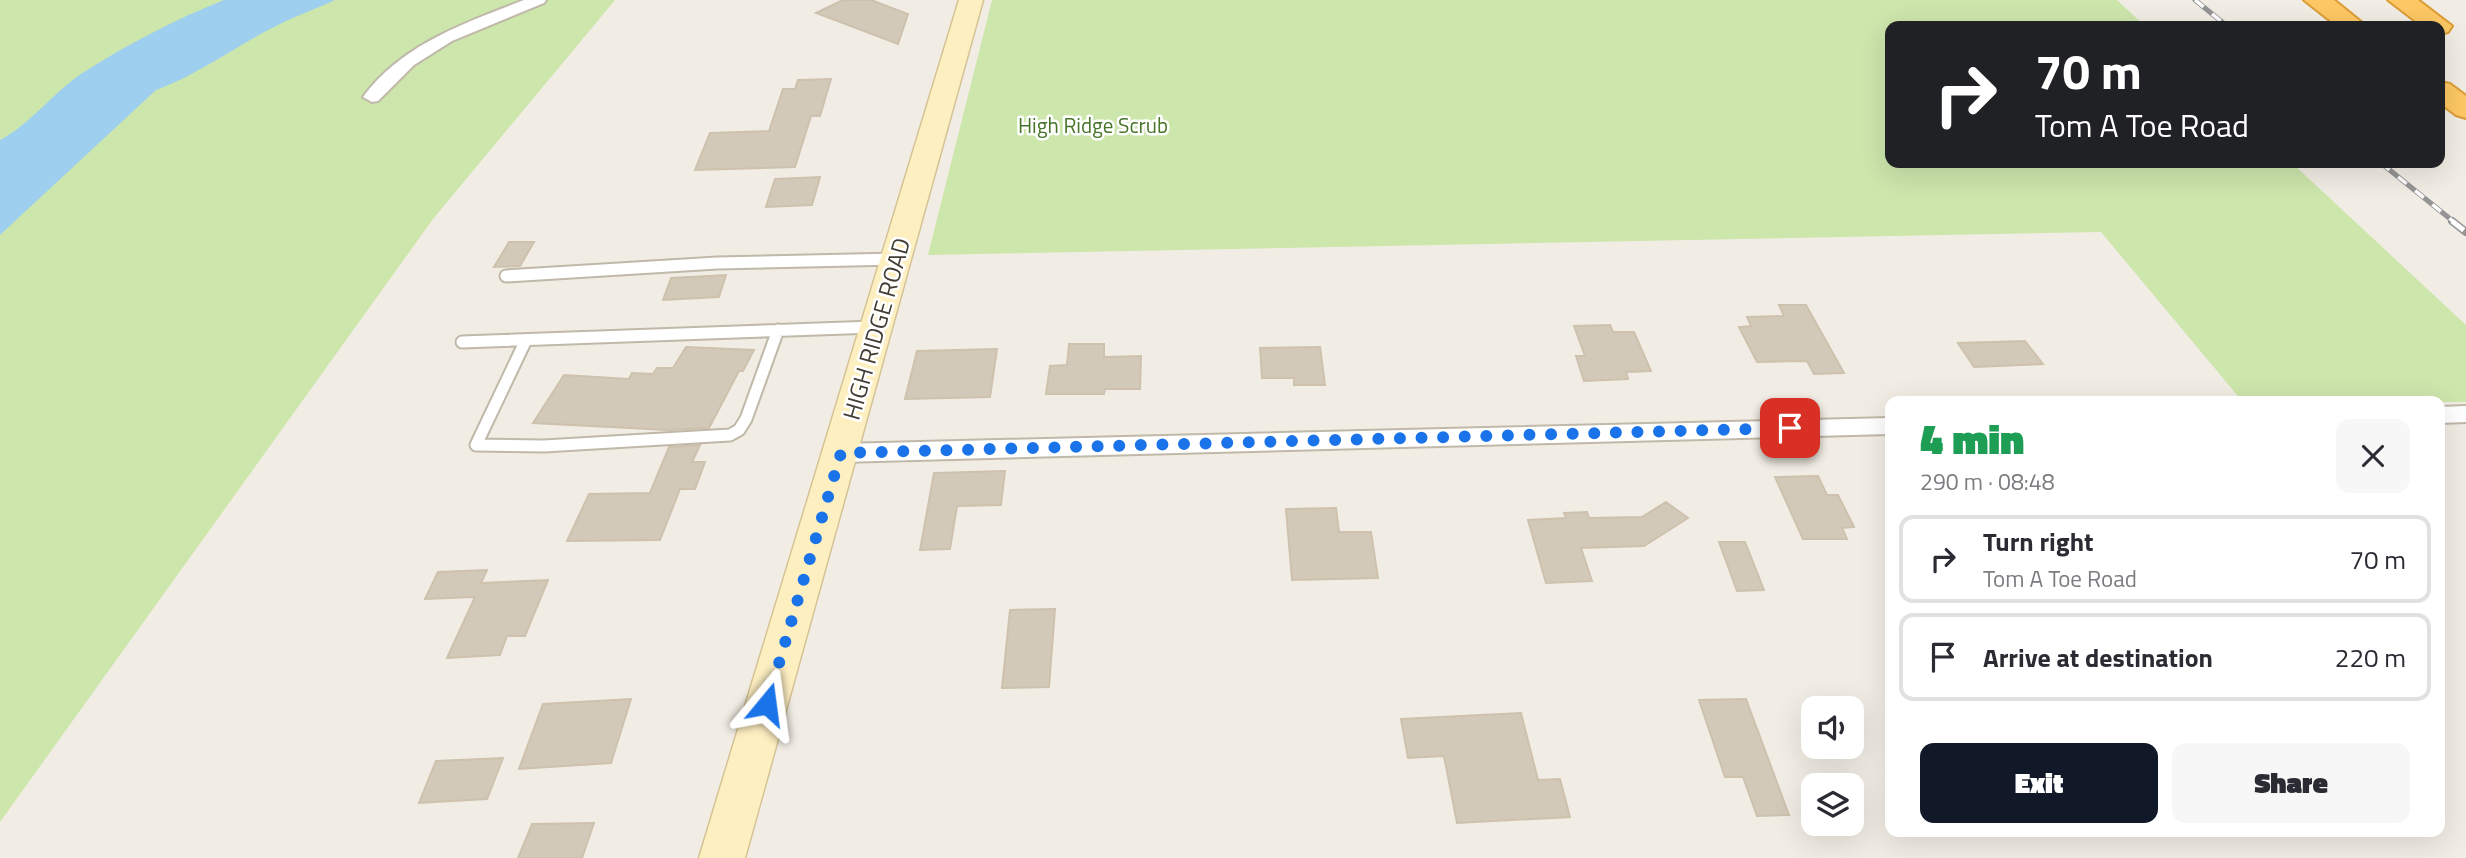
<!DOCTYPE html>
<html lang="en">
<head>
<meta charset="utf-8">
<style>
  :root { --surface:#fff; --page:#f7f7f7; --text:#2b2b33; --muted:#7c7c81; --line:#e1e1e2; --accent:#111827 }
  body { margin:0; font-family:"Titillium Web",sans-serif; background:var(--page); color:var(--text); height:100vh; display:flex; flex-direction:column; font-size:26px; white-space:nowrap }
  * { box-sizing:border-box; margin:0 }
  p { font-size:23px; color:var(--muted) }
  .icon { flex:none; width:38px; height:38px; fill:none; stroke:currentColor; stroke-width:2; stroke-linecap:round; stroke-linejoin:round }
  .map { position:relative; flex:1; overflow:hidden }
  .side { position:absolute; left:1885px; top:396px; width:560px; height:441px; display:flex; flex-direction:column; background:var(--surface); border-radius:14px; box-shadow:0 7px 28px #0002 }
  .side>* { flex:none }
  .top-card { position:absolute; left:1885px; top:21px; width:560px; height:147px; border-radius:14px; box-shadow:0 7px 28px #0002; background:#202124; color:#fff; overflow:hidden }
  .buttons { position:absolute; left:1801px; top:696px; display:grid; gap:14px }
  .buttons a { display:grid; place-items:center; width:63px; height:63px; border-radius:14px; background:var(--surface); box-shadow:0 7px 28px #0002; font-size:35px }
  .pin { position:absolute; display:grid; place-items:center; width:60px; height:60px; color:#fff; margin:-30px; border-radius:14px; box-shadow:0 4px 10px #0006 }
  .me { position:absolute; width:77px; margin:-38px; rotate:16deg; stroke-linejoin:round; filter:drop-shadow(0 0 5px #0008) }
  .turn { display:flex; align-items:center; gap:24px; height:147px; padding:0 35px; font-size:32px }
  .turn .icon { width:91px; height:91px; stroke-width:2.5 }
  .turn b { display:block; font-size:49px; line-height:60px }
  .round { display:grid; place-items:center; flex:none; width:74px; height:74px; border-radius:14px; background:var(--page) }
  .summary { display:flex; align-items:center; justify-content:space-between; height:119px; padding:0 35px }
  h1 { font-size:42px; font-weight:800; line-height:52px; color:#1e9e55 }
  .button { display:flex; gap:14px; margin-top:auto; padding:14px 35px }
  .button a { flex:1; height:80px; border-radius:14px; background:var(--accent); color:#fff; font-size:28px; font-weight:800; line-height:80px; text-align:center }
  .button a+a { background:var(--page); color:var(--text) }
  ul { padding:0; list-style:none }
  li { display:flex; align-items:center; gap:21px; height:88px; margin:0 14px 10px; padding:0 21px; border:4px solid var(--line); border-radius:14px }
  li div { flex:1 }
  li b { display:block; font-size:26px }
  li em { font-style:normal }
  .map>svg:first-child { display:block }
  .green { fill:#cde6ac }
  .water { fill:#9fcfef }
  .building { fill:#d3c9b9; stroke:#cec1ad; stroke-width:2 }
  .lines { fill:none; stroke-linecap:round; stroke-linejoin:round }
  .lane-casing { stroke:#c0b8a9; stroke-width:15 }
  .street-casing { stroke:#c0b8a9; stroke-width:4 }
  .secondary-casing { stroke:#d5c395; stroke-width:3 }
  .highway-casing { stroke:#dc9c34; stroke-width:4 }
  .lane { stroke:#fff; stroke-width:11 }
  .street { fill:#fff; fill-rule:evenodd }
  .secondary { fill:#feefc1; fill-rule:evenodd }
  .highway { fill:#fdc864; fill-rule:evenodd }
  .rail-far1-casing { stroke:#949494; stroke-width:5 }
  .rail-casing { stroke:#949494; stroke-width:8 }
  .rail-far1 { stroke:#fff; stroke-width:3.5; stroke-dasharray:11; stroke-linecap:butt }
  .rail { stroke:#fff; stroke-width:5; stroke-dasharray:15; stroke-linecap:butt }
  .route { stroke:#1a73e8; stroke-width:12; stroke-dasharray:0 21.6 }
  .labels { text-anchor:middle; stroke-width:5; stroke-linejoin:round; paint-order:stroke }
  .far-park-label { font-size:21px; fill:#467428; stroke:#fff }
  .street-label { font-size:24px; fill:#443d34; stroke:#fff }
</style>
</head>
<body>
<div class="map">
<svg width="2466" height="858" viewBox="0 0 2466 858">
  <rect width="100%" height="100%" fill="#f2ede4"/>
  <path class="green" d="M0,0H615L433,219L0,822Z
    M992,0H2117L2145,26H1890V163H2292L2466,325V402L2242,401L2101,232L928,255Z"/>
  <path class="water" d="M224,0H335C316,9 295,16 276,26C234,47 201,73 156,90L0,235V140C32,123 53,92 84,72C128,44 176,19 224,0Z"/>
  <path class="building" d="M843,0H871L908,14L898,44L816,13Z
    M831,79L820,116H811L795,167L695,170L710,133L769,131L783,89H795L798,80Z
    M820,177L812,205L766,207L775,179Z
    M509,242H534L520,266L494,267Z
    M726,275L719,297L663,300L671,278Z
    M1779,305H1806L1844,373L1814,374L1807,361L1757,362L1739,327L1751,326L1747,317L1784,316Z
    M1610,325L1613,332H1634L1651,371L1626,372L1628,379L1584,381L1576,356H1585L1574,326Z
    M2025,341L2043,364L1974,367L1958,343Z
    M1069,344H1104V357L1141,356L1140,389H1105L1104,394H1046L1050,366L1067,365Z
    M686,347L754,350L743,371H739L709,428L668,430L533,423L564,375L629,379L632,373L653,374L657,368H673Z
    M1320,347L1325,385H1294V378H1262L1260,348Z
    M997,349L990,397L905,399L917,351Z
    M700,445L692,462H705L695,489H680L660,540L567,541L589,494L650,493L669,447Z
    M1005,471L1001,505L957,506L950,549L920,550L934,473Z
    M1818,476L1827,495H1838L1854,527L1842,528L1847,539H1803L1775,477Z
    M1666,502L1688,518L1644,546L1581,548L1592,581L1546,583L1528,520L1566,518L1564,513L1587,512L1589,518L1642,517Z
    M1336,508L1339,532H1371L1378,578L1292,580L1286,509Z
    M1719,542H1745L1764,590L1737,591Z
    M487,570L481,583L548,580L525,636H507L500,655L447,658L475,597L425,599L438,572Z
    M1055,609L1049,687L1002,688L1010,610Z
    M631,699L611,763L519,769L543,704Z
    M1746,699L1789,815L1757,816L1743,777H1725L1699,700Z
    M1521,713L1538,780L1560,779L1570,817L1457,823L1444,756L1408,758L1401,719Z
    M503,758L487,799L419,803L436,761Z
    M594,823L582,858H518L532,824Z"/>
  <g class="lines">
    <g class="lane-casing">
      <path id="lane" d="M506,276L717,263L897,259
        M526,340L476,445L544,446L730,435L739,430L746,419L778,330
        M462,342L874,327"/>
    </g>
    <g class="street-casing">
      <path id="street" d="M524,0H546L544,3L452,41L414,65L378,101L372,102L363,97C402,44 465,23 524,0Z
        M2466,406V422L2440,423V407Z
        M1890,418V434L841,462L832,459L829,453L832,447L841,444Z"/>
    </g>
    <g class="secondary-casing">
      <path id="secondary" d="M959,0H983L745,858H699Z"/>
    </g>
    <g class="highway-casing">
      <path id="highway" d="M2304,0H2334L2366,26H2337Z
        M2388,0H2418L2452,26L2448,32L2440,34V26H2422Z
        M2440,82L2450,84L2466,96V118L2456,115L2440,103Z"/>
    </g>
    <use href="#lane" class="lane"/>
    <use href="#street" class="street"/>
    <use href="#secondary" class="secondary"/>
    <use href="#highway" class="highway"/>
    <g class="rail-far1-casing">
      <path id="rail-far1" d="M2195,0L2227,26
        M2381,163L2454,222"/>
    </g>
    <g class="rail-casing">
      <path id="rail" d="M2452,221L2466,232"/>
    </g>
    <use href="#rail-far1" class="rail-far1"/>
    <use href="#rail" class="rail"/>
  </g>
  <g class="lines">
    <path class="route" d="M767,704L841,453L1790,428"/>
  </g>
  <g class="labels">
    <g class="far-park-label">
      <text x="1093" y="133">High Ridge Scrub</text>
    </g>
    <g class="street-label">
      <text transform="translate(877 329) rotate(-74)" y="8">HIGH RIDGE ROAD</text>
    </g>
  </g>
</svg>
<div class="buttons">
<a><svg class="icon" aria-label="sound" viewBox="0 0 24 24"><path d="M4 9h4l5-4v14l-5-4H4zM17 9q2 3 0 6"/></svg></a>
<a><svg class="icon" aria-label="layers" viewBox="0 0 24 24"><path d="M12 4l9 5-9 5-9-5zM3 14l9 5 9-5"/></svg></a>
</div>
<div class="pin" style="left:1790px;top:428px;background:#d93025"><svg class="icon" aria-label="arrive" viewBox="0 0 24 24"><path d="M6 21V4h12l-3 4 3 4H6"/></svg></div>
<svg class="me" style="left:767px;top:704px" viewBox="-20 -20 40 40"><path d="M0-17L14 15 0 8-14 15z" fill="#1a73e8" stroke="#fff" stroke-width="4"/></svg>
<div class="top-card">
<div class="turn"><svg class="icon" aria-label="right" viewBox="0 0 24 24"><path d="M7 20v-9h11M14 6l5 5-5 5"/></svg><div><b>70 m</b>Tom A Toe Road</div></div>
</div>
<section class="side">
<div class="summary"><div><h1>4 min</h1><p>290 m · 08:48</p></div><a class="round"><svg class="icon" aria-label="close" viewBox="0 0 24 24"><path d="M6 6l12 12M18 6L6 18"/></svg></a></div>
<ul>
<li><svg class="icon" aria-label="right" viewBox="0 0 24 24"><path d="M7 20v-9h11M14 6l5 5-5 5"/></svg><div><b>Turn right</b><p>Tom A Toe Road</p></div><em>70 m</em></li>
<li><svg class="icon" aria-label="arrive" viewBox="0 0 24 24"><path d="M6 21V4h12l-3 4 3 4H6"/></svg><div><b>Arrive at destination</b></div><em>220 m</em></li>
</ul>
<div class="button"><a>Exit</a><a>Share</a></div>
</section>
</div>
</body>
</html>
